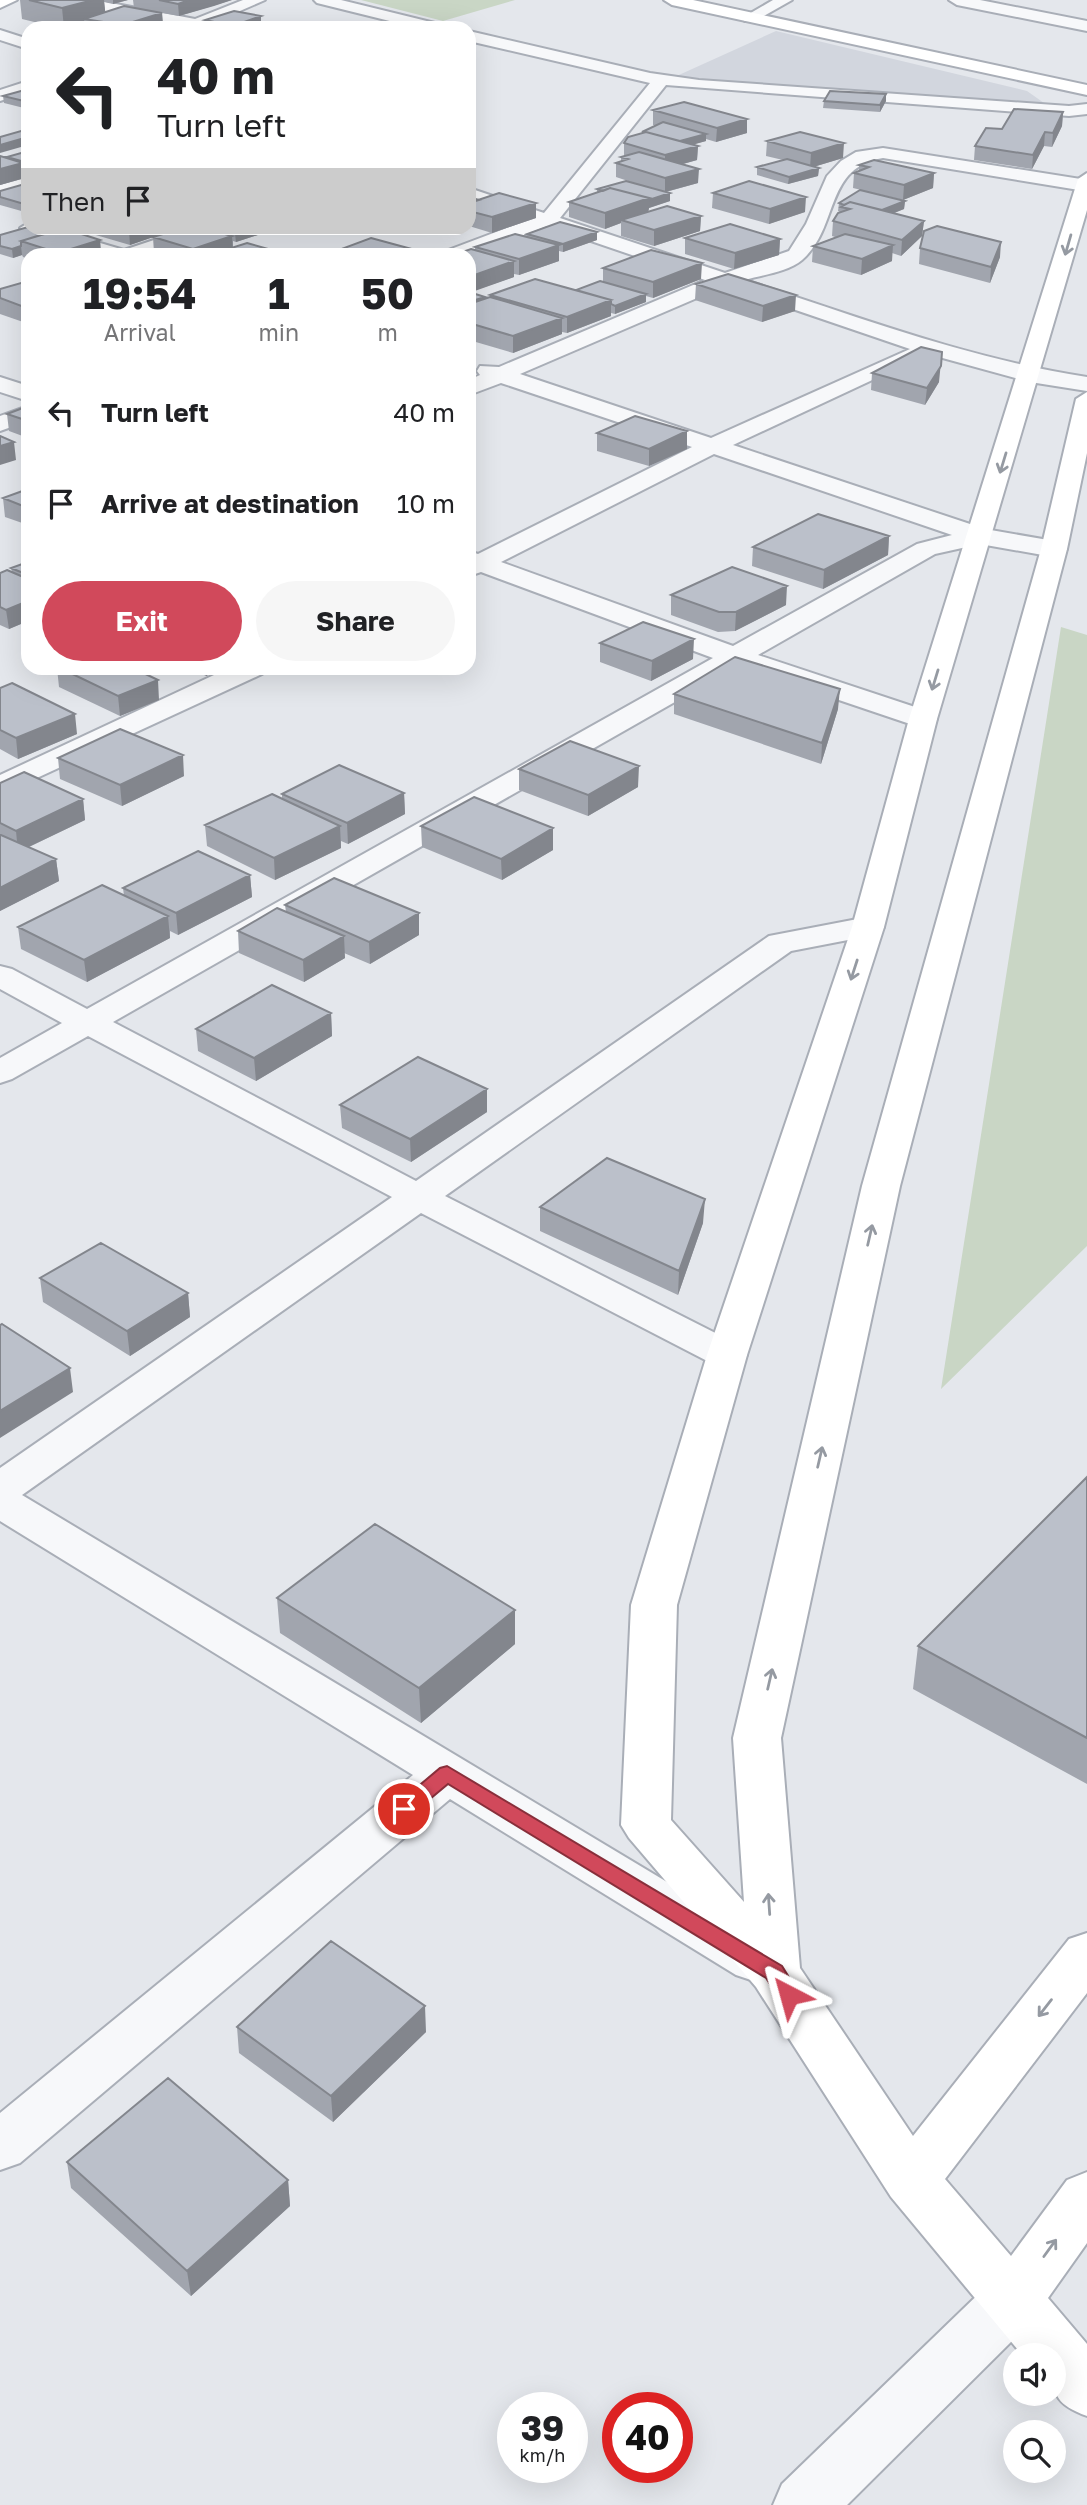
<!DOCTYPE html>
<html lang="en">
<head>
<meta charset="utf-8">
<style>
  :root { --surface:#fff; --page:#f6f6f6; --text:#202124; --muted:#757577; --accent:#d1495b }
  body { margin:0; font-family:"Golos Text",sans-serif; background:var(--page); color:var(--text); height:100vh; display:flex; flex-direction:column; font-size:26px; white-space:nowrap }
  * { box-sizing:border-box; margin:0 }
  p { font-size:23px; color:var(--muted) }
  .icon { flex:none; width:38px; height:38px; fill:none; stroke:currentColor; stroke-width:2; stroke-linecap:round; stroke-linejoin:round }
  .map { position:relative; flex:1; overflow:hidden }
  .details { position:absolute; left:21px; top:248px; width:455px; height:427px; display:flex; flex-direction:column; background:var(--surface); border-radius:21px; box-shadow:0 7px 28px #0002 }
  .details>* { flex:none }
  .guide { position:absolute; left:21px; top:21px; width:455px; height:214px; border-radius:21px; box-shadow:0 7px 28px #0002; background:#fff; color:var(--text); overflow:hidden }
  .controls { position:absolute; left:1003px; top:2343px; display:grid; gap:14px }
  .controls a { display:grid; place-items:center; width:63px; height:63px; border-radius:50%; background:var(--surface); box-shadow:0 7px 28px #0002; font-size:35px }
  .speed { position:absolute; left:497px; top:2392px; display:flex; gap:14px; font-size:35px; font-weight:700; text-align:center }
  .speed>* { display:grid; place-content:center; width:91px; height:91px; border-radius:50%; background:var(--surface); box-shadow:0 7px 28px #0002; line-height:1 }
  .speed small { font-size:18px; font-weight:400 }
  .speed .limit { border:10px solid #d22; background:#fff; color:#111 }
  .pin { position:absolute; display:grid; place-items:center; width:60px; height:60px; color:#fff; margin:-30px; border:4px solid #fff; border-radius:50%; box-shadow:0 2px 7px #0007 }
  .me { position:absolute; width:77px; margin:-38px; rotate:321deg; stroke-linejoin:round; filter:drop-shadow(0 0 5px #0008) }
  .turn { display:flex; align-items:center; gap:24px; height:147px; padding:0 21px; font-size:32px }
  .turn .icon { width:91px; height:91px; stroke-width:2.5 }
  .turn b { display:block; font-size:49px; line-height:60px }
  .then { display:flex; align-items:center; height:66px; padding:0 21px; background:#0003; gap:14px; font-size:26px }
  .eta { display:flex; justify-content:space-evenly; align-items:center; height:119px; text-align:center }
  .eta b { font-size:42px; font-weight:700; line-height:49px }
  .action { display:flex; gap:14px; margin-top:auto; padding:14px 21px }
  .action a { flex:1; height:80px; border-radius:42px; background:var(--accent); color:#fff; font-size:28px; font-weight:700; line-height:80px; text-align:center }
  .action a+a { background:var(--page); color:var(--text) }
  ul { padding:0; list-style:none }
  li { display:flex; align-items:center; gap:21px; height:91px; padding:0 21px }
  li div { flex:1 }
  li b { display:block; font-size:26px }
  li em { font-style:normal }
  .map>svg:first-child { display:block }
  .built { fill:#d2d6de }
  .green { fill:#c9d6c5 }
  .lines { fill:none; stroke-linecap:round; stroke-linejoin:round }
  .street-casing { stroke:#a9aeb7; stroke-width:4 }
  .secondary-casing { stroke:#a9aeb7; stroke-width:4 }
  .street { fill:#f7f8fa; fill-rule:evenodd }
  .secondary { fill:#fff; fill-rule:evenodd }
  .wall { fill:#a1a5ae }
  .shaded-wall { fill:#83868d }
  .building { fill:#bbc0ca; stroke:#83868d; stroke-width:2 }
  .oneway { stroke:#959aa2 }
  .route { fill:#d1495b; stroke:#882f3b; stroke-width:2 }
</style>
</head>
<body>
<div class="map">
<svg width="1087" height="2505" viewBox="0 0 1087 2505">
  <rect width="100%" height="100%" fill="#e4e7ec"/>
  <path class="built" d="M776,31L1027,91L1044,103L1020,101L1019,104L670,79Z"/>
  <path class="green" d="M361,0H515L443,21Z
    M1061,627L1087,635V1246L941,1389Z"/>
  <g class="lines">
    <g class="street-casing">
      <path id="street" d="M63,0H95L195,19L243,0H265L203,27L177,28L179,25L71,5Z
        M314,0H341L443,25L445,28H418L317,3Z
        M773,0H792L755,21H745L742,18Z
        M949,0H980L1087,21V31L957,5Z
        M0,30L28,39V49L0,40Z
        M469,31L650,73L699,80L1069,106L1087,104V114L1069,116L666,85L560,218L725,273L789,251L806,224L827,176L841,161L856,152L883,148L1087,180L1085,191L883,158C823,168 840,227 802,260C788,272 762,275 745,280C858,317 969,359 1087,377V391L1030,382L928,354L733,445L985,529L1054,541L1063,544L1067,549L1063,554L1054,557L980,544L935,554L758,655L933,713L937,719L933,725L923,728L913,725L738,666L113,1022L416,1181L769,936L868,917L879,920L884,927L879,934L791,951L445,1196L741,1346L747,1355L741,1364L727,1368L713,1364L421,1213L22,1495L772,1945L780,1960L772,1975L754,1981L736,1975L450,1799L20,2163L0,2170V2113L413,1775L0,1521V1468L392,1197L88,1036L12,1079L0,1083V1058L62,1023L0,989V966L12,969L87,1009L713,658L481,572L469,576V551L478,554L692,447L501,383L469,395V380L480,375L477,371L480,366L499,367L705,280L547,226L469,256H440L443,252L528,220L469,200V188L544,213L650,83L469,41ZM725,286L910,349L711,438L520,374ZM714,454L952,535L917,544L733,646L501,562Z
        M28,81V92L0,101V90Z
        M28,176V188L0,197V185Z
        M28,223V228H49L124,250L190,228H217L214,232L147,256H100L23,232L20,228Z
        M0,377L28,386V401L0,392Z
        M28,406V421L0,431V416Z
        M229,668H265L262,674L0,795V775Z
        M1013,2274L1034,2281L1042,2300L1034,2319L847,2505H773L782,2484L992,2281Z"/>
    </g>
    <g class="secondary-casing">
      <path id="secondary" d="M0,0H17L0,8Z
        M664,0H693L1087,85V95L672,5Z
        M1087,173V210L937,719L884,927L747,1355L677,1605L671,1820L744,1902L733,1738L862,1186L1041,549L1076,399L1087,392V453L1067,549L900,1186L781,1738L800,1968L913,2136L1069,1939L1087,1933V1993L945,2179L1011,2256L1067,2180L1087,2172V2243L1048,2298L1087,2344V2416C1050,2402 1054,2392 1054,2356H1023L891,2197L756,1987L629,1838L621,1825L631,1605L707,1355L852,927L909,719L1078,179Z"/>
    </g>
    <use href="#street" class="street"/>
    <use href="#secondary" class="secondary"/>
  </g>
  <path class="wall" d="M20,0H128L113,4L104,2L105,12L134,8L133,0H232L179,16L162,13L163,26L155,28H85V24L68,28H59L22,19Z
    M261,16V23L247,28H210L205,27V20Z
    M28,78V109L4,103L3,96L24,90L23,80Z
    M824,101H886L880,112L823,108Z
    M653,110L747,119V133L716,142L706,139V141L694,144L698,146L697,160L683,164L698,183L666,192L670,193V201L649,208L648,212L701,216L700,231L654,246L621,236V223L605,229L569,217V202L597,193V189L643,186L616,177V163L621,161V157L624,156V143L656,125H653Z
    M1063,112L1062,126L1052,147L1044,146L1032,169L974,160L975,146L1002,129Z
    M767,141L843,158L813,167L819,168L818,176L788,184L757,175V167L783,160L766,156Z
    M28,151V170L24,169L25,178L0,185V156L7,158Z
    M859,165L934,173L933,188L903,200L853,188L854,173L859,172Z
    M28,183L25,212L0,205V191Z
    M713,193L805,212L769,224L712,208Z
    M469,197L479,200L536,203V218L492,233L469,226Z
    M905,201L904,209L894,213L924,221L922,236L901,256L892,253V261L861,275L812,262L813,246L835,237L832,236L833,221L840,212L838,211L839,203Z
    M82,228H173L167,229L168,232L206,228H273V230L236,242L233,241V247L275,251L276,256H164L154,253L153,237L130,245L82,231Z
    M278,228H316L297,233Z
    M51,232L100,240L101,255L28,256V259L23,257L22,255L13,258L0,254V235Z
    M597,232V240L563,252L559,251V261L519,275L514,274V277L470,292L485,297V299L490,297V295L576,290L603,282V268L701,279L653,298L646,296V302L615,314L611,313V316L567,333L562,332V334L513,353L469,340V256L475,250V247L527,237V234Z
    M685,238L780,239L779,255L734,269L685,254Z
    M344,248L419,256H344Z
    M920,248L1000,257L990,283L919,264Z
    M28,281V323H26L0,314V289Z
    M696,284L795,311L762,322L695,300Z
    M872,373L939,382L925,405L871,390Z
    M28,406V438L9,431L7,414Z
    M597,433L687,449L649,466L597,451Z
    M28,489V525L5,517L3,498Z
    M889,536L888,555L823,589L752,566L753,547Z
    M28,562V621L9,629L0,625V573L12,572L11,568Z
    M671,595L786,605L735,631L718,632L671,615Z
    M600,643L693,659L651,681L600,662Z
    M57,668H133L159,700L120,716L59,687Z
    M190,668H222L206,676Z
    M0,688L77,734L18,759L0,749Z
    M674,694L838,709L821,764L674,714Z
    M58,758L184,776L122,806L60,779Z
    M519,769L638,787L588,816L519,790Z
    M0,783L83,799L85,820L29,847L56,859L59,881L0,911Z
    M404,793L405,814L348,844L341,841V848L275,880L207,846L205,825L282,799V794Z
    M421,826L553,850L502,880L422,847Z
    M250,875L252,897L178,935L170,931V938L87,982L21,949L18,927L124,896L123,888Z
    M285,905L419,935L370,964L344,953L345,958L304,982L239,953L238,931L286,912Z
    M331,1013L332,1036L256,1081L198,1051L196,1029Z
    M487,1089V1112L411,1162L342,1128L340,1105Z
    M540,1207L703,1223L678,1295L540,1231Z
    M40,1278L188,1293L190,1317L130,1356L43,1302Z
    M1087,1477V1784L913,1689L918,1646Z
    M277,1598L515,1610V1644L421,1723L280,1633Z
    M237,2027L426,2032L333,2122L239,2053Z
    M67,2162L288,2180L290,2206L191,2296L71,2188Z"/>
  <path class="shaded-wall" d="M93,0H104L106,19H84L85,24L64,28L62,8Z
    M113,0H128L113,4Z
    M189,0H213L214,6L179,16L178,4Z
    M213,0H232L214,6Z
    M162,13L163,26L155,28H123V25Z
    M261,16V23L247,28H233V26Z
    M886,94V101L880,112V105Z
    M1063,112L1062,126L1052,147L1053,133Z
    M747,119V133L716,142L717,128Z
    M1045,132L1044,146L1032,169L1033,155Z
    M706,134V141L678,149V142Z
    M28,137V145L0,153V145Z
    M844,143L843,158L810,168L811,153Z
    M698,146L697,160L665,169V155Z
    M23,163L25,178L0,185V169Z
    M819,168L818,176L788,184L789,177Z
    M699,169L698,183L665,192V178Z
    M934,173L933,188L903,200L904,185Z
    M670,193V201L649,208L648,213L621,220V223L605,229V213L649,198Z
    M806,197L805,212L769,224L770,209Z
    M905,201L904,209L874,221L875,213Z
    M28,203V211L25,212L24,204Z
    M536,203V218L492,233V217Z
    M701,216L700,231L654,246V230Z
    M924,221L922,236L901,256L902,240Z
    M135,228H173L167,229L168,232L130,245L129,230Z
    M255,228H273V230L236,242L235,234Z
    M297,228H316L297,233Z
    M597,232V240L563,252V244Z
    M232,236L233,252L222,256H193V249Z
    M780,239L779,255L734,269L735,253Z
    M100,240L101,255L58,256V253Z
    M1001,242L1000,257L990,283L991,267Z
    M559,245V261L519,275V259Z
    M893,245L892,261L861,275L862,259Z
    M21,246L22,255L13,258L12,249Z
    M275,251L276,256H262Z
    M419,251V256H407Z
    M514,261V277L469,293V277Z
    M702,263L701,279L653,298V282Z
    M646,294V302L615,314V306Z
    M796,295L795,311L762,322L763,306Z
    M485,297V313L469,318V302Z
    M611,300V316L567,333V317Z
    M28,306V323H26L24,307Z
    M562,318V334L513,353V336Z
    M942,352L939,382L925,405L927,388Z
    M687,431V449L649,466V449Z
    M14,442L16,460L0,465V446Z
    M889,536L888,555L823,589L824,570Z
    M787,586L786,605L735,631L736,612Z
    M28,601V621L9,629L6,610Z
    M694,639L693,659L651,681L652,661Z
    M205,668H222L206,676Z
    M158,680L159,700L120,716L118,696Z
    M840,689L838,709L821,764L822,743Z
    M75,714L77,734L18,759L16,738Z
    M183,755L184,776L122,806L120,785Z
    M639,766L638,787L588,816V795Z
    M404,793L405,814L348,844L347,823Z
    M83,799L85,820L18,852L16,831Z
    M340,826L341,848L275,880L274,858Z
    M553,828V850L502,880L501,859Z
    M56,859L59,881L0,911V888Z
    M250,875L252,897L178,935L176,913Z
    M419,913V935L370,964L369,942Z
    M168,916L170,938L87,982L84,960Z
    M344,936L345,958L304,982L303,960Z
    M331,1013L332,1036L256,1081L254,1058Z
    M487,1089V1112L411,1162L410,1139Z
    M705,1199L703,1223L678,1295L679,1271Z
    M188,1293L190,1317L130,1356L127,1331Z
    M70,1368L73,1392L0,1438V1411Z
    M515,1610V1644L421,1723L419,1688Z
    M425,2006L426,2032L333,2122L331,2096Z
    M288,2180L290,2206L191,2296L187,2271Z"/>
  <path class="building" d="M29,0H93L62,8Z
    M159,0H189L178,4Z
    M124,6L162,13L123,25L84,19Z
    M234,11L261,16L233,26L205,20Z
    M197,25L210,28H187Z
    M28,89V102L3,96Z
    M830,91L886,94L880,105L824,101Z
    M684,102L747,119L717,128L653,110Z
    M1014,109L1063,112L1053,133L1045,132L1033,155L975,146L986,128L1002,129Z
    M663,122L706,134L680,141L646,132H642Z
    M28,129V137L0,145V137Z
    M646,132L698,146L665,155L624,143L628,137Z
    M800,132L844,143L811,153L767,141Z
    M28,151V163L7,157Z
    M639,152L699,169L665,178L616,163L628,159L621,157Z
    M0,156L23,163L0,169Z
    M787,159L819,168L789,177L757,167Z
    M874,160L934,173L904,185L854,173L869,167L859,165Z
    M626,181L670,193L649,200V198L610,188L603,191L597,189Z
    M749,181L806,197L770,209L713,193Z
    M28,183V203L24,204L0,197V191Z
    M610,188L649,198L605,213L569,202Z
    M860,190L905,201L882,210L850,202L844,205L839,203Z
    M499,193L536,203L492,217L469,211V203Z
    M469,197L479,200L469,203Z
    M850,202L924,221L902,240L833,221L838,213L850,209L841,207Z
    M667,206L701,216L654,230L621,220Z
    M560,222L597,232L563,244L527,234Z
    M730,224L780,239L735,253L685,238Z
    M937,226L1001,242L991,267L920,248L924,231Z
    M28,227V228H34L51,232L21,241V246L12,249L0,246V235Z
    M63,228L100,240L58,253L21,241Z
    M183,228H203L232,236L193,249L153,237Z
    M214,228H255L235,234Z
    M515,234L559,245L519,259L475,247Z
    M845,234L893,245L862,259L813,246Z
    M371,238L419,251L407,256H373L344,248Z
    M247,243L275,251L262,256H206Z
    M471,249L514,261L469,277V256H451Z
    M651,250L702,263L653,282L603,268Z
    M318,253L328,256H310Z
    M728,274L796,295L763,306L696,284Z
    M535,279L611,300L567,317L490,295Z
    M28,281V306L24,307L0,298V289Z
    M600,281L646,294L615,306L611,304V300L576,290Z
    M469,292L485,297L469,302Z
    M490,297L562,318L513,336L469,323V304Z
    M921,347L942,352L941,366L927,388L872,373Z
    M28,406V421L7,414Z
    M635,416L687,431L649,449L597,433Z
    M0,436L14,442L0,446Z
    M28,489V508L3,498Z
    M818,514L889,536L824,570L753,547Z
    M28,562V575L11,568Z
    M732,567L787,586L736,612H719L671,595Z
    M7,570L28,579V601L6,610L0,607V573Z
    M643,622L694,639L652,661L600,643Z
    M735,657L840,689L822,743L674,694Z
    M60,668H133L158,680L118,696Z
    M12,683L75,714L16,738L0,730V688Z
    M120,729L183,755L120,785L58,758Z
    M570,741L639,766L588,795L519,769Z
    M339,765L404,793L347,823L282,794Z
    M24,772L83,799L16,831L0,823V783Z
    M272,794L340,826L274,858L205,825Z
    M474,797L553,828L501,859L421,826Z
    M0,835H1L56,859L0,888Z
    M198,851L250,875L176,913L123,888Z
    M334,878L419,913L369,942L285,905Z
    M102,885L168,916L84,960L18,927Z
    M277,908L344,936L303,960L238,931Z
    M272,985L331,1013L254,1058L196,1029Z
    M418,1057L487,1089L410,1139L340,1105Z
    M607,1158L705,1199L679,1271L540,1207Z
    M101,1243L188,1293L127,1331L40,1278Z
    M2,1324L70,1368L0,1411V1325Z
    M1087,1477V1738L918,1646Z
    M375,1524L515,1610L419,1688L277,1598Z
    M331,1941L425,2006L331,2096L237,2027Z
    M168,2078L288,2180L187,2271L67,2162Z"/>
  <defs><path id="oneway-shaft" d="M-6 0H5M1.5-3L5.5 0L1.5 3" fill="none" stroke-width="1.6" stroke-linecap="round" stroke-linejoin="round" transform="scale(1.75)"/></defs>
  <g class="oneway">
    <use href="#oneway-shaft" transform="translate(1068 245) rotate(106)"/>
    <use href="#oneway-shaft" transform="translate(1003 463) rotate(107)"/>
    <use href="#oneway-shaft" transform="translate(935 680) rotate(107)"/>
    <use href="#oneway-shaft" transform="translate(854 970) rotate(108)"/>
    <use href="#oneway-shaft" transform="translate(870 1235) rotate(-77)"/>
    <use href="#oneway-shaft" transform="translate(820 1457) rotate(-77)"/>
    <use href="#oneway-shaft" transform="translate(770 1679) rotate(-77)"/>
    <use href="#oneway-shaft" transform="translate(769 1904) rotate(-94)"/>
    <use href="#oneway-shaft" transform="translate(1045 2008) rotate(128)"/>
    <use href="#oneway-shaft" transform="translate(1050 2248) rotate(-54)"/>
  </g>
  <path class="route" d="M447,1766L782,1966L800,1995L797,2002C780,2007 775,1991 766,1978L448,1784L412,1814H397L394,1809L397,1804L440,1768Z"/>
</svg>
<div class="controls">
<a><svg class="icon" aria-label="sound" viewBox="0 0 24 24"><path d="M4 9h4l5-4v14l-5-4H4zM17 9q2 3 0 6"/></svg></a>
<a><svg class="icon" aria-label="search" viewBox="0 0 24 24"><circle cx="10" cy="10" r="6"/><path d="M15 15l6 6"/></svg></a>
</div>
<div class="speed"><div>39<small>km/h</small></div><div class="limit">40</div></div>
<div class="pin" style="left:404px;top:1809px;background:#d93025"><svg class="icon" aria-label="arrive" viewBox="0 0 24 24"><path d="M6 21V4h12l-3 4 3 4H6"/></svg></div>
<svg class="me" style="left:789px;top:1995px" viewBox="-20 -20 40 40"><path d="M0-17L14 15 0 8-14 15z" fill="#d1495b" stroke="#fff" stroke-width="4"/></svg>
<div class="guide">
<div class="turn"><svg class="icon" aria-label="left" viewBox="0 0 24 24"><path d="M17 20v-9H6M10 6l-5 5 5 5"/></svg><div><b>40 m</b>Turn left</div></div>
<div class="then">Then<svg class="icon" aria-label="arrive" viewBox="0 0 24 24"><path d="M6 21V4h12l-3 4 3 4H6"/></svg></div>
</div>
<section class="details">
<div class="eta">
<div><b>19:54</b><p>Arrival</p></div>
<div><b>1</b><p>min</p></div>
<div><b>50</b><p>m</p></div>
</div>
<ul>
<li><svg class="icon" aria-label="left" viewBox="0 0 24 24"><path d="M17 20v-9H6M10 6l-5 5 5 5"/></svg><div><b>Turn left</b></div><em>40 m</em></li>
<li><svg class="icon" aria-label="arrive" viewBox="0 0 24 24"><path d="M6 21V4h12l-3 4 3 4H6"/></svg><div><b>Arrive at destination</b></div><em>10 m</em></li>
</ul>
<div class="action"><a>Exit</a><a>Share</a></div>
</section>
</div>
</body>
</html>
